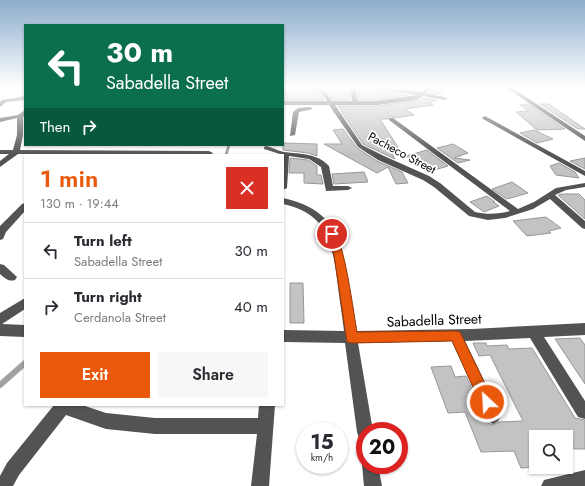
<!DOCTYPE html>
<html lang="en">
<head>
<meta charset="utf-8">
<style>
  :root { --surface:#fff; --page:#f7f7f7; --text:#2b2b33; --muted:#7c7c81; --line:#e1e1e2; --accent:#ea580c }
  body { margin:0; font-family:Jost,sans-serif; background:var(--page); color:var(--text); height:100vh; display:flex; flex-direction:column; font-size:15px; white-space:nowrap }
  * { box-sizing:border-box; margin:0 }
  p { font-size:13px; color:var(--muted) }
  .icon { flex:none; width:22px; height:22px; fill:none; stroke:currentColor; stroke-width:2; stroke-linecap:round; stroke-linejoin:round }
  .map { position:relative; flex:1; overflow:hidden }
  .panel { position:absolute; left:24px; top:154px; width:260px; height:252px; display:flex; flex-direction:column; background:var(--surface); border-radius:0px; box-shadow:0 1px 3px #0004 }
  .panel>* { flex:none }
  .hud { position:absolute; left:24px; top:24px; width:260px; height:122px; border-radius:0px; box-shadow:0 1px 3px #0004; background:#0b6e4f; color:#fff; overflow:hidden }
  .fabs { position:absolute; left:529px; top:430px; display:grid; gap:8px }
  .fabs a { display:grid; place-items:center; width:44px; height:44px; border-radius:0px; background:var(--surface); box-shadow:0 1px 3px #0004; font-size:20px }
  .speed { position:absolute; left:296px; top:422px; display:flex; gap:8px; font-size:20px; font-weight:700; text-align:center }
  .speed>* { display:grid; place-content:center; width:52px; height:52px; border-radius:50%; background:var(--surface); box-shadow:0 1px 3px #0004; line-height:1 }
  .speed small { font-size:10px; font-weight:400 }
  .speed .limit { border:6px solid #d22; background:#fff; color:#111 }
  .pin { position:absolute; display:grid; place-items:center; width:34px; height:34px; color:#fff; margin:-17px; border:2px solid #fff; border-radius:50%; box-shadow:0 1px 4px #0007 }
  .me { position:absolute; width:44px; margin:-22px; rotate:335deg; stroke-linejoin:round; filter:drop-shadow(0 0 3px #0008) }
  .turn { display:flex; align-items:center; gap:14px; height:84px; padding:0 16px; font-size:18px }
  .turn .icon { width:52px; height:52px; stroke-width:2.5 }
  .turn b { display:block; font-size:28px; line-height:34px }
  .then { display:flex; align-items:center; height:38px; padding:0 16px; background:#0003; gap:8px; font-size:15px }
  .round { display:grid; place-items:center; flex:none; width:42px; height:42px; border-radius:0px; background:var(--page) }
  .summary { display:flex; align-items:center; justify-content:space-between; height:68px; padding:0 16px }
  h1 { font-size:24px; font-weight:600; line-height:30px; color:var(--accent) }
  .cta { display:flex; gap:8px; margin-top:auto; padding:8px 16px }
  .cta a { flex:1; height:46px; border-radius:0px; background:var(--accent); color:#fff; font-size:16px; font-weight:600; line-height:46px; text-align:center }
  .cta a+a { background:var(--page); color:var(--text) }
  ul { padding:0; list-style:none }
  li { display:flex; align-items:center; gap:12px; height:56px; padding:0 16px; border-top:1px solid var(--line) }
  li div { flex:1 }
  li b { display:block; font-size:15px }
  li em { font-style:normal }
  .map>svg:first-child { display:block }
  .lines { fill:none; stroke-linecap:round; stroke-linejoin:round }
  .stream-far1 { stroke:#a1a1a1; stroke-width:3 }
  .stream { stroke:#a1a1a1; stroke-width:6 }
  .building { fill:#c3c3c3; stroke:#979797 }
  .minor { fill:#535353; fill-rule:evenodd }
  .route { fill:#ea580c; stroke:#983908 }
  .labels { text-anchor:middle; stroke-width:3.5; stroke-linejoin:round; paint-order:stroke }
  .street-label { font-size:12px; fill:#000; stroke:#fff }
  .near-street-label { font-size:14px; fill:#000; stroke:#fff }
</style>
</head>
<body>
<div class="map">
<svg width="585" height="486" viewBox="0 0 585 486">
  <rect width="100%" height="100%" fill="#fff"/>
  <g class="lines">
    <path class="stream-far1" d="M226,155L229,145"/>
    <path class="stream" d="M0,385L25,363"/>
  </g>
  <path class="building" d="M290,87H351L349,91L350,100H333L322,87L318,90L324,100H284L285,91L292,90Z
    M359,87H374L377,90L407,95L377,100H359L358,91Z
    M384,87H425L421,90Z
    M432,87H437L445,88L441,95L429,92Z
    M423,98L437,100L429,103L433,105L405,109L414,115L395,118L389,116L388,119H380L399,149L398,150L383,139L395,159L363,144L338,106H377L416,101Z
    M528,104L565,129L537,130L516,112L528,111L520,105Z
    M540,104H549L585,129H578Z
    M343,129L357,148L377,161L402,172L408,183L396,184L388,167L377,173L324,144H342L333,130Z
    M534,130L553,139L537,143L520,133Z
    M283,143L317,144V156L308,153L283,150Z
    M453,144L468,153L454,158L470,160L458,163L437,148Z
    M427,150L448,166L428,172L406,156Z
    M290,158L308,160L317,166V175H321L323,184L304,183V173H289Z
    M585,158V169L570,161Z
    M559,163L575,172L579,178L556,175L550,166Z
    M364,172L368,182L334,184L332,174Z
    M512,182L528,193L507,199L492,189Z
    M562,194H579L585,200V219L558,195Z
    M487,196L495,202H493L499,206L484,212L470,202Z
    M546,217L561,228L549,231L551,233L527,236L513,221Z
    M290,283H303L304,323H290Z
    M580,338L585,345V384L555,339Z
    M473,343H486L487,346L507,345L509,349L532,348L575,418L585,420V449H574L567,437H536V450H529L537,467L521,468L514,451L481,452L465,412L448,413L431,367L451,366L455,377L466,376L487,422L492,425L499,422L523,421L490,355L479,356Z"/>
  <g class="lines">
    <path class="minor" d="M353,87H358L356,91L358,101H377L417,95L377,89L375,87L421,92L427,87H431L426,93L448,98L445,100L423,96L416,100L377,105H335L362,145L384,156L429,176L440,183L475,212C487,215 499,214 510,211L389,120V118H393L518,209L534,202L556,188L585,183V187L566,190L555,195L585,221V229L582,228L550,199L533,209L505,218L488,220L469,216L434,187L423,180L378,160L358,147L329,105H283V101H327L319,90L322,88L332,101H352L350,91Z
      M505,87H511L585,136V141Z
      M25,96V100L6,102L0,107V102L2,100Z
      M298,108L310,107L313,109L299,112L295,135L290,136L293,112Z
      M25,110V115L23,117V135L20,150L209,151L213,153L210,155L18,154L0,167V161L9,154H0V150H13L17,135V118L0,122V118L18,115Z
      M485,116L585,171V176L483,119L482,118Z
      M266,146C272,147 278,151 284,152C300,154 317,153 329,166L333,186H348L352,188L348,190L326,191L321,167L309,159L289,156L287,188L283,190V155L264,149V147Z
      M283,198C332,209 341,235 348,280C351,297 354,314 357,331L472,329L585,323V335L544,337L585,401V419L578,417L530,338L465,341L501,416L498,421L493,424L488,421L452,341L358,343L373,431H365V440L359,438L357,432L345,343L283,342V330L344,331C342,314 339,297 337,279C332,241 326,213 283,204Z
      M25,203V211L6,232L3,239L0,240V226L22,204Z
      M0,264L4,265L17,277L15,280C8,282 5,278 0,274Z
      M25,298V309L2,324L25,325V337L0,336V313Z
      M54,405H82L106,413L155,418H258L259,405H275L269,486H251L257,434H155L106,429L66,415L19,475L13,486H0V476L7,463Z
      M364,459L365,465H378L382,486H364L362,465Z
      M585,470V486H541L544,480Z"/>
  </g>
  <linearGradient id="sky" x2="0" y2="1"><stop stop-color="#8baccc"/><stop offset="0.56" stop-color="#fff"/><stop offset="1" stop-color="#fff" stop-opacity="0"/></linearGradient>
  <rect width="585" height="155" fill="url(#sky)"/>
  <path class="route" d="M332,231C344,234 354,317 357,332L456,331L460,332L492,398L494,402L492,407L487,409L482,407L452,341L352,343L347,342L334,255L327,234Z"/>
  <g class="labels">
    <g class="street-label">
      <text transform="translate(402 153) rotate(28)" y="4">Pacheco Street</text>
    </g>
    <g class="near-street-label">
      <text transform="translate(434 320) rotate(-2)" y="5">Sabadella Street</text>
    </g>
  </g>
</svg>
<div class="fabs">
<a><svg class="icon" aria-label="search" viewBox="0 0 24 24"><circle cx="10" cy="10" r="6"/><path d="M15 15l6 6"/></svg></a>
</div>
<div class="speed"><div>15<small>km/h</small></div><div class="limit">20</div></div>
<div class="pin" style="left:332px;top:234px;background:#d93025"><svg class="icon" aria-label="arrive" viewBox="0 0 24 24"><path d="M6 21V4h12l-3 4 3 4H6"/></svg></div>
<svg class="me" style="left:487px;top:402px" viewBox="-20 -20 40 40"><circle r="17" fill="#ea580c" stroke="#fff" stroke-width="3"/><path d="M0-11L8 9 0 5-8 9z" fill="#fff"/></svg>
<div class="hud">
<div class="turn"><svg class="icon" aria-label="left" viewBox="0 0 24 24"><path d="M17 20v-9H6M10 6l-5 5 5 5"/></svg><div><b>30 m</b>Sabadella Street</div></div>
<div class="then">Then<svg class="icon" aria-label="right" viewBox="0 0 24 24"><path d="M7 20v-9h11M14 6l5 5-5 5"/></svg></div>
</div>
<section class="panel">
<div class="summary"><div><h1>1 min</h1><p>130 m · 19:44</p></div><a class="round" style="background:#d93025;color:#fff"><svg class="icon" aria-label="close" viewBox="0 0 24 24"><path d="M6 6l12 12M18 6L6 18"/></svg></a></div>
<ul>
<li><svg class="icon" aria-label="left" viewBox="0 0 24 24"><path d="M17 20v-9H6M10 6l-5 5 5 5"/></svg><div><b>Turn left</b><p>Sabadella Street</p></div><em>30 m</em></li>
<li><svg class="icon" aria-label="right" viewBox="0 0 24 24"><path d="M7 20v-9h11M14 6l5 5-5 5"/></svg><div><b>Turn right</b><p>Cerdanola Street</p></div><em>40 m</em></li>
</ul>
<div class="cta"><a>Exit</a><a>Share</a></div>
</section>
</div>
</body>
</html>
